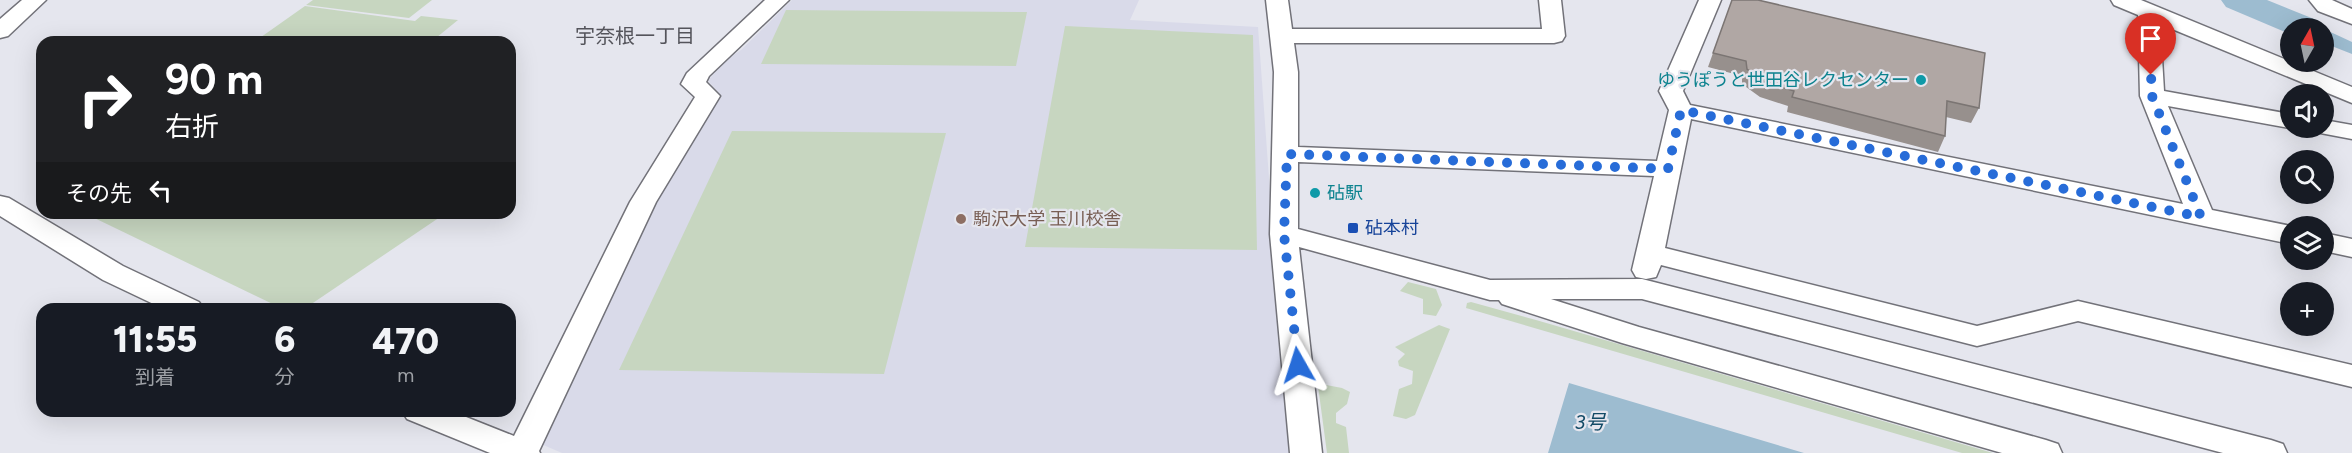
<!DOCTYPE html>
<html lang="ja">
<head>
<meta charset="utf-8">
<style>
  :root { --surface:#171b24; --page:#242831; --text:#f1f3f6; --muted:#9ea1a6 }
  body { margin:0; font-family:Figtree,"Noto Sans JP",sans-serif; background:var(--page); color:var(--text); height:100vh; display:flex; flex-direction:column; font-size:22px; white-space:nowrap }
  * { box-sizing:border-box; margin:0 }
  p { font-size:20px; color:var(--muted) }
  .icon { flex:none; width:33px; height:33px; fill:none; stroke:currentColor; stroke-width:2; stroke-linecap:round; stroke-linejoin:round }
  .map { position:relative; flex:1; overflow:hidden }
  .side { position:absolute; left:36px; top:303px; width:480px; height:114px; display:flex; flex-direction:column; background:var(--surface); border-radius:18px; box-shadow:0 6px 24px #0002 }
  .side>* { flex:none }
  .hud { position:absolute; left:36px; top:36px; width:480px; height:183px; border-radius:18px; box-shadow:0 6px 24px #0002; background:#202124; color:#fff; overflow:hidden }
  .needle { width:39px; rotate:9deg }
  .controls { position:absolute; left:2280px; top:18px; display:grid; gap:12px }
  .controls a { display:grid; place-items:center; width:54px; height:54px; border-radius:50%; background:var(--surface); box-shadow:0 6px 24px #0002; font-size:30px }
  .pin { position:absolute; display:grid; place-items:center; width:51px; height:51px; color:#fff; margin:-62px -26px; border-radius:50% 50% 50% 0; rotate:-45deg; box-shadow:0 0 6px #0007 }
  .pin .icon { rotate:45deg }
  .me { position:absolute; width:66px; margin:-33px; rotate:354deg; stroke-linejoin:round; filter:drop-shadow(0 0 4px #0008) }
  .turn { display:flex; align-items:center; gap:21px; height:126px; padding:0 30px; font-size:27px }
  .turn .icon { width:78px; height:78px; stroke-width:2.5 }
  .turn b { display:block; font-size:42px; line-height:51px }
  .then { display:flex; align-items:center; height:57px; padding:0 30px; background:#0003; gap:12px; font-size:22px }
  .eta { display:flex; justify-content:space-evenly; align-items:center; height:102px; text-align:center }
  .eta b { font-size:36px; font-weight:800; line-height:42px }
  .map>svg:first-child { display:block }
  .built { fill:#d9dae9 }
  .green { fill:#c7d6c0 }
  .water { fill:#9dbcd0 }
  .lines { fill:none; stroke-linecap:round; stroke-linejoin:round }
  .river { fill:#9dbcd0; fill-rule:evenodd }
  .minor-casing { stroke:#727279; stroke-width:3 }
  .minor { fill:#fff; fill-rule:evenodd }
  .wall { fill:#97908d }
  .building { fill:#b0a7a4; stroke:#7b7573; stroke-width:1.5 }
  .route { stroke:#276cd8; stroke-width:10; stroke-dasharray:0 18 }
  .culture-dot { fill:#0f9aa8; stroke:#e5e6ee; stroke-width:2 }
  .education-dot { fill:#8d6e63; stroke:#e5e6ee; stroke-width:2 }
  .transit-dot { fill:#1a4fb4; stroke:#e5e6ee; stroke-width:2 }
  .labels { text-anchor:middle; stroke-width:4.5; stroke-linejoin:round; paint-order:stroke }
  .culture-label { font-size:18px; fill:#0d838f; stroke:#e5e6ee; text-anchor:end }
  .education-label { font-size:18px; fill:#785e54; stroke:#e5e6ee; text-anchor:start }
  .transit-label { font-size:18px; fill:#164399; stroke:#e5e6ee; text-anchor:start }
  .neighbourhood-label { font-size:20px; fill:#54545b; stroke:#e5e6ee }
  .water-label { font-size:20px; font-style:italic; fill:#124a66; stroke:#e5e6ee }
</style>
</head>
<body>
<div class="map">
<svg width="2352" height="453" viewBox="0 0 2352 453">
  <rect width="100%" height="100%" fill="#e5e6ee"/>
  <path class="built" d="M792,0H1139L1130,20L1258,27L1289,453H562L541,444L656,203L719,93L708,81L721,63L741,50Z"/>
  <path class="green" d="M313,0H432L409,18L306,5Z
    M305,6L415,21L421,16L458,20L431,42H254Z
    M786,10L1027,12L1016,66L761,64Z
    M1065,26L1253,35L1257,250L1025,247Z
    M732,131L946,133L884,374L619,370Z
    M84,213H446L304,309H283Z
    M1408,282L1436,289L1442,305L1436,316L1423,314V299L1400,291Z
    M1471,302L1536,320L1993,453H1962L1466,308L1467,303Z
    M1439,325L1450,329L1415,415L1406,419L1393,416L1399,389L1412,384L1413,371L1399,366L1398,361L1405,354L1395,347Z
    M1321,384L1342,388L1350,392L1347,404L1336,413V423L1346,427L1349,453H1327L1318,386Z"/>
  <path class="water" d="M2265,0L2323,28L2290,29L2240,8Z
    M2324,29L2352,42V54L2324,43Z
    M1569,383L1804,453H1548Z"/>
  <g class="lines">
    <path class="river" d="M2221,0H2267L2319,21L2324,28H2290V34L2226,7Z"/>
    <g class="minor-casing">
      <path id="minor" d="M22,0H46L8,36L0,38V19Z
        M765,0H789L709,76L706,82L720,96L656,202L539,451L540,453H490L407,419L402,411H451L514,436L630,202L695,97L681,84L687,73Z
        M1266,0H1288L1292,29H1542L1539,0H1561L1565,36L1562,41L1554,43H1294L1298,72V147L1657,161L1669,110L1659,91L1699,0H1721L1683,91L1690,105L2183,204L2140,96L2138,15L2114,5L2111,0H2141L2352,87V103L2160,24L2164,91L2290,114V128H2293H2290L2168,106L2212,210L2291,226L2290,244L1691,119L1665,248L1977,326L2078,301L2352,365V387L2078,321L1977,346L1661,265L1656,277L1646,279L1636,277L1632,270L1654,176L1298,162V229L1490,280L1642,279L2271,440L2283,444L2287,453H2223L1642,299H1551L1639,327L2046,440L2058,444L2062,453H2002L1622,343L1502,304L1499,300H1490L1299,247L1322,453H1290L1270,234L1274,72Z
        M2309,0H2332L2352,9V24L2318,11Z
        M2324,120L2352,125V139L2315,132L2312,128H2324Z
        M0,196L9,198L123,266L199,302L204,309H164L103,280L0,216Z
        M2324,233L2352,239V257L2324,251Z"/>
    </g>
    <use href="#minor" class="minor"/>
  </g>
  <path class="wall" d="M1732,0L1979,108L1971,123L1946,117L1945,136L1938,152L1787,112L1788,106L1760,97L1742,84V76L1708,67Z"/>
  <path class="building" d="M1732,0H1758L1985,53L1979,108L1947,101L1945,136L1792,97L1794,91L1765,82L1747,69L1746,61L1713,53Z"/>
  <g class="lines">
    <path class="route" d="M1298,365L1284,234L1287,154L1668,169L1681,110L2201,217L2152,96L2151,75"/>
  </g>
  <g class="culture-dot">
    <circle cx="1921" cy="80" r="6"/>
    <circle cx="1315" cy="193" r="6"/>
  </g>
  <circle class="education-dot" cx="961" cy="219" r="6"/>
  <rect class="transit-dot" x="1347" y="222" width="12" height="12" rx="3"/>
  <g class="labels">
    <g class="culture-label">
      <text x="1909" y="86">ゆうぽうと世田谷レクセンター</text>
      <text x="1327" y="199" text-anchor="start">砧駅</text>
    </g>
    <g class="education-label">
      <text x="973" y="225">駒沢大学 玉川校舎</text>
    </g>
    <g class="transit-label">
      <text x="1365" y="234">砧本村</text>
    </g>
    <g class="neighbourhood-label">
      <text x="635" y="43">宇奈根一丁目</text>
    </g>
    <g class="water-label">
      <text x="1590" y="429">3号</text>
    </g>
  </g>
</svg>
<div class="controls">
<a><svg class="needle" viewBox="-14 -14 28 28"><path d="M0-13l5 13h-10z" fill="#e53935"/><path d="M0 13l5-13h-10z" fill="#9ea1a6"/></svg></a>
<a><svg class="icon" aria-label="sound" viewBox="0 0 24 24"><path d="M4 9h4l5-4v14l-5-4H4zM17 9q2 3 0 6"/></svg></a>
<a><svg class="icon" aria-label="search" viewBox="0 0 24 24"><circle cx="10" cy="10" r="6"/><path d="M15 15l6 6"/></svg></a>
<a><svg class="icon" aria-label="layers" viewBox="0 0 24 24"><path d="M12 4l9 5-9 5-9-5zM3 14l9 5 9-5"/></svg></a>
<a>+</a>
</div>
<div class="pin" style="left:2151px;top:75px;background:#d93025"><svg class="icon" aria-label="arrive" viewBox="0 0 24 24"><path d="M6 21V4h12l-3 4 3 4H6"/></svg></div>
<svg class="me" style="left:1298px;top:365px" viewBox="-20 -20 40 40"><path d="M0-17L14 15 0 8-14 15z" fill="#276cd8" stroke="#fff" stroke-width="4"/></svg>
<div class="hud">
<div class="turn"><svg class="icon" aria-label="right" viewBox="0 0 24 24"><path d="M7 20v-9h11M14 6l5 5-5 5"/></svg><div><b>90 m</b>右折</div></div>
<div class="then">その先<svg class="icon" aria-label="left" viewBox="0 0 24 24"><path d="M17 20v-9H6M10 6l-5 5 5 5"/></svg></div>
</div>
<section class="side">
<div class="eta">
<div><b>11:55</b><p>到着</p></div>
<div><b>6</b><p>分</p></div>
<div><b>470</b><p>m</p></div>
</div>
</section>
</div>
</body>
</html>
